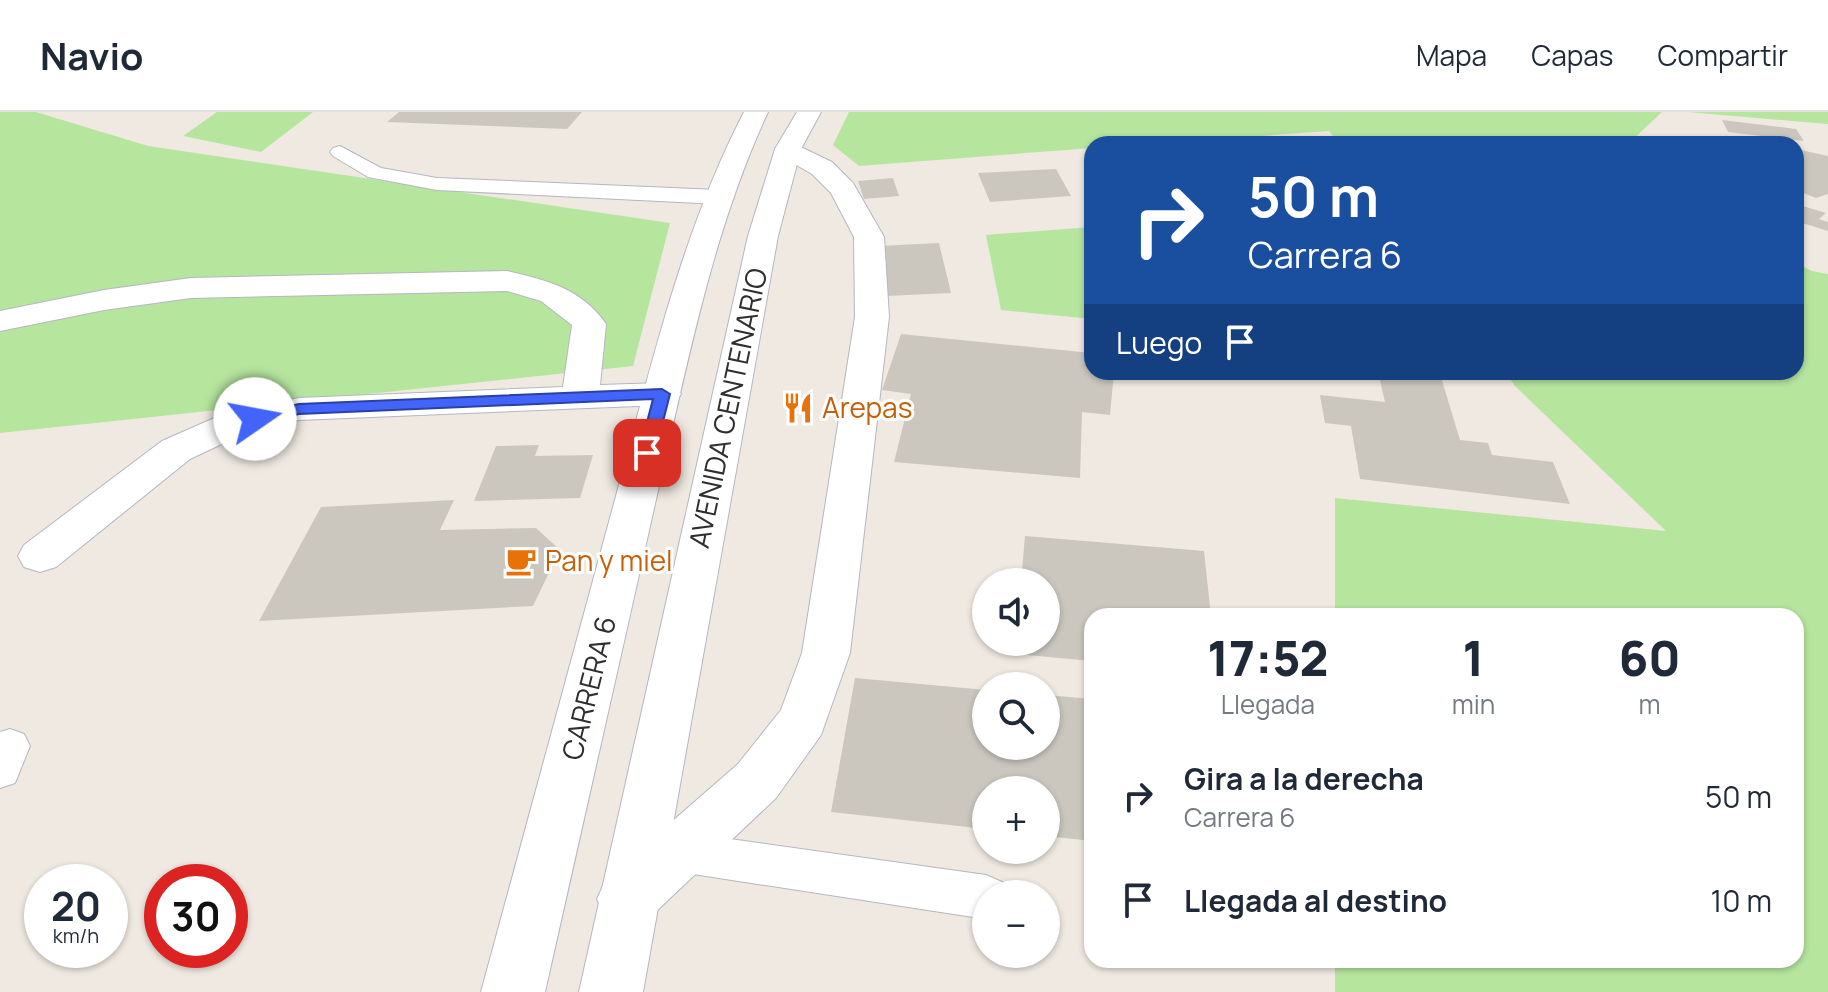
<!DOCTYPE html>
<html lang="es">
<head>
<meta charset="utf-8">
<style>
  :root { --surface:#fff; --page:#f2f2f3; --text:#1f2937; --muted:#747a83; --line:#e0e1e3 }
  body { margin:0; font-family:Manrope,sans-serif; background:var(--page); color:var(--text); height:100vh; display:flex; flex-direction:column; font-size:30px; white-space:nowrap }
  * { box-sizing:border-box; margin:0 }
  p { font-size:26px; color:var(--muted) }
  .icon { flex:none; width:44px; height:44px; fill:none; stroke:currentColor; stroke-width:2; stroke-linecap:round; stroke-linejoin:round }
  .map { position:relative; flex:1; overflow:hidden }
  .details { position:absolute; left:1084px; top:496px; width:720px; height:360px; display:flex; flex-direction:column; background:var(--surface); border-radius:24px; box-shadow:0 2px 6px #0004 }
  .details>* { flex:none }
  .banner { position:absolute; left:1084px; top:24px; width:720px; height:244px; border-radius:24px; box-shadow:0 2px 6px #0004; background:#1a4fa0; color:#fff; overflow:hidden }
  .buttons { position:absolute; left:972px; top:456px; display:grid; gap:16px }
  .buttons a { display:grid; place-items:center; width:88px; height:88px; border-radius:50%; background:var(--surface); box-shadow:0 2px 6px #0004; font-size:40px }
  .speed { position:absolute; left:24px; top:752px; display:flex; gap:16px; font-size:40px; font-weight:700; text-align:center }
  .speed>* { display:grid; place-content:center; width:104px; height:104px; border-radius:50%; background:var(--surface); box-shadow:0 2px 6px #0004; line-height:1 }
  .speed small { font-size:20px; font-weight:400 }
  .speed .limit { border:12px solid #d22; background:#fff; color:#111 }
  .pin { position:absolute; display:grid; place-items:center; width:68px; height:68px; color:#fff; margin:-34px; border-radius:16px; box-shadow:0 4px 12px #0006 }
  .me { position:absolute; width:88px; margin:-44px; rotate:78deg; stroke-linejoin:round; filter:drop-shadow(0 0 6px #0008) }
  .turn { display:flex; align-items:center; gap:28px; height:168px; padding:0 32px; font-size:36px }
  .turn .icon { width:104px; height:104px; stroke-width:2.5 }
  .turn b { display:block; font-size:56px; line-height:68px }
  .then { display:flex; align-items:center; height:76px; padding:0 32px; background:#0003; gap:16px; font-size:30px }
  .eta { display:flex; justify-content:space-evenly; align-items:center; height:136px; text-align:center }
  .eta b { font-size:48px; font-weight:800; line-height:56px }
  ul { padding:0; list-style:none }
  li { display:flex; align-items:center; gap:24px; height:104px; padding:0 32px }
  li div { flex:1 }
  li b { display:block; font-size:30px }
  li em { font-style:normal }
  header { display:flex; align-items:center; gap:48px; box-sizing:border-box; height:112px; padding:0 40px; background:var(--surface); border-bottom:2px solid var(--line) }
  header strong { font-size:38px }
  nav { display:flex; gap:44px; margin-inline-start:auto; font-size:28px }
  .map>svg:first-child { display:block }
  .green { fill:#b6e59e }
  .building { fill:#cbc7bf }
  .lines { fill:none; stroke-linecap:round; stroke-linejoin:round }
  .service-casing { stroke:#b4b7c1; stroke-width:2 }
  .minor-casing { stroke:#b4b7c1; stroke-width:2 }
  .secondary-casing { stroke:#b4b7c1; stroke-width:2 }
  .service { fill:#fff; fill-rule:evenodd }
  .minor { fill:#fff; fill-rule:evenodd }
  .secondary { fill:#fff; fill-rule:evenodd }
  .route { fill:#4264fb; stroke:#2b41a3; stroke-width:2 }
  .labels { text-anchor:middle; stroke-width:6; stroke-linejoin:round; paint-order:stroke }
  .street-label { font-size:28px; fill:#2e2e2e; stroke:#fff }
  .food-label { font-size:28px; fill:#c56008; stroke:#fff; text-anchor:start }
</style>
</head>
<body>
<header>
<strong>Navio</strong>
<nav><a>Mapa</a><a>Capas</a><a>Compartir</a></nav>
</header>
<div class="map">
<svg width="1828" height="880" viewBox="0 0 1828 880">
  <rect width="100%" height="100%" fill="#efe9e1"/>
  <path class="green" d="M0,0H36L148,34L670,111L633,254L0,321Z
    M217,0H313L261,40L183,24Z
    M849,0H1662L1628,32H1339L1329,19L1152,32H1092V36L859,54L833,33Z
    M1688,0H1828V12Z
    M1092,115V207L1001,198L986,123Z
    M1796,151L1812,159L1828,162V880H1335V848H1796V504H1335V386L1666,419L1515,274L1505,260H1796Z"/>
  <path class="building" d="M399,0H582L567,17L387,10Z
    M1722,8L1796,17L1804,29L1728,20Z
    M1796,37L1828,44V82L1816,86L1796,78Z
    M1056,57L1071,84L990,90L978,61Z
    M893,66L899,84L864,87L858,69Z
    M1796,92L1826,101L1819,107L1828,110V119L1796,109Z
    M939,131L951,181L886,184L879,134Z
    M901,222L1092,241V260H1114L1110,303L1082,300L1080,366L894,350L911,282L882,278Z
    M1378,260L1441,265L1460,328L1488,331L1492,343L1553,350L1570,392L1360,367L1351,314L1325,311L1320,283L1385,290Z
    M539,333L535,344L593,343L580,386L474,389L496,334Z
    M454,388L440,418L536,416L560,438L533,494L259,509L321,395Z
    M1025,424L1204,439L1211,504H1092V549L1016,542L1017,530H1046V470H1021Z
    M855,566L986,578V634H1046V583L1092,587V729L1046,724V678H986V717L831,700Z"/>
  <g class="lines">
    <g class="service-casing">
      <path id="service" d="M340,34L381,56L437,66L719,78L730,85L719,92L437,78L368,65L333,44L330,40L333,36Z
        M10,617L24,622L30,634L15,671L0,676V620Z
        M680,720L986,763L1002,770L1008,782H986V807L680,760L664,754L658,740L664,726Z"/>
    </g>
    <g class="minor-casing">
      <path id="minor" d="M788,29L832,50L853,71L884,125L889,205L850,541L821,623L776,686L648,807L627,815L606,807L597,787L606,767L738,652L781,598L802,541L855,205L854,125L831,81L812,62L779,43L775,37L779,31Z
        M507,159C547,168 582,177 606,212L600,273L662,271L675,274L681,282L675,290L662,293L299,308L245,321L190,347L56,455L40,460L24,455L18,444L24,433L162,329L219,304L299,286L563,275L572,213L541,189L507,179L191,186L104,198L0,219V199L104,178L191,166Z"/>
    </g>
    <g class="secondary-casing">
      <path id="secondary" d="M744,0H768C712,120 687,254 657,383C620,549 582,714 545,880H481C526,715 571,549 616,384C651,254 682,120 744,0Z
        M797,0H821L801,37L778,124L643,880H579L748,124L775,37Z"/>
    </g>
    <use href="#service" class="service"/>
    <use href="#minor" class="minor"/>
    <use href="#secondary" class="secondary"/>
  </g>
  <path class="route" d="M662,277L670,282L655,341L647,347L639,341L653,287L299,302L255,312L247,307L250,303L299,292Z"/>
  <defs>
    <g id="restaurant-bare" transform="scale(2.4)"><path d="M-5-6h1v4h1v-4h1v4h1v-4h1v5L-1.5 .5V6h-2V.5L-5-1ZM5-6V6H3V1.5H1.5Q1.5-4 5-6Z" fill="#e8710a" stroke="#fff" stroke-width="2.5" paint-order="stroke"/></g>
    <g id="cafe-bare" transform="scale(2.4)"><path d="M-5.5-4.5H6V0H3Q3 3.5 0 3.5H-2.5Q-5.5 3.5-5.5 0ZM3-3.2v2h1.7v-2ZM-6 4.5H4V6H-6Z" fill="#e8710a" stroke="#fff" stroke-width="2.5" paint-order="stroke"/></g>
  </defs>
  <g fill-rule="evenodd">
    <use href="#restaurant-bare" x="798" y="296"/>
    <use href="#cafe-bare" x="521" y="449"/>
  </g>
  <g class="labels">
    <g class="street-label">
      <text transform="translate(728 296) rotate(-78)" y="10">AVENIDA CENTENARIO</text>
      <text transform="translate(589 576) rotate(-76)" y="10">CARRERA 6</text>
    </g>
    <g class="food-label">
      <text x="822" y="306">Arepas</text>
      <text x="545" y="459">Pan y miel</text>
    </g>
  </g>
</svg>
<div class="buttons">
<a><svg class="icon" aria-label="sound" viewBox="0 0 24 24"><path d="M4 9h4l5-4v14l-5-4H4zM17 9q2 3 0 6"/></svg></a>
<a><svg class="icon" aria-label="search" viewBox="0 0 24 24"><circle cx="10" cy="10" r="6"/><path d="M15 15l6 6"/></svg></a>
<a>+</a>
<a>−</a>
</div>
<div class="speed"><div>20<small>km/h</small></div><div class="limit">30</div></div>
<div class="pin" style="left:647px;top:341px;background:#d93025"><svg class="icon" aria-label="arrive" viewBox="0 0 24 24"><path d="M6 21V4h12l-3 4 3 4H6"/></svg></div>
<svg class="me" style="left:255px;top:307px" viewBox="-20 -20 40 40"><circle r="19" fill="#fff"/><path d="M0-13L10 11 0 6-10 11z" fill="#4264fb"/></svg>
<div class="banner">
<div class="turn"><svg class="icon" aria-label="right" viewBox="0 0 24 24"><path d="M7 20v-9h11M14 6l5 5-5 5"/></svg><div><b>50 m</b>Carrera 6</div></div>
<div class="then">Luego<svg class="icon" aria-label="arrive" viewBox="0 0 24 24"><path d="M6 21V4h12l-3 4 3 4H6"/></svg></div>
</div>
<section class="details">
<div class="eta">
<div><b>17:52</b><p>Llegada</p></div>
<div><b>1</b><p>min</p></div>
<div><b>60</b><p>m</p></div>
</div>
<ul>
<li><svg class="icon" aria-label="right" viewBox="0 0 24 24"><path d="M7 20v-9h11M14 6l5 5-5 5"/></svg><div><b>Gira a la derecha</b><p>Carrera 6</p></div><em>50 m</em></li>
<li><svg class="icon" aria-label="arrive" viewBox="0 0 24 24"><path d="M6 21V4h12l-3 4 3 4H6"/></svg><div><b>Llegada al destino</b></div><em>10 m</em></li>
</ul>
</section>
</div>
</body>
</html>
